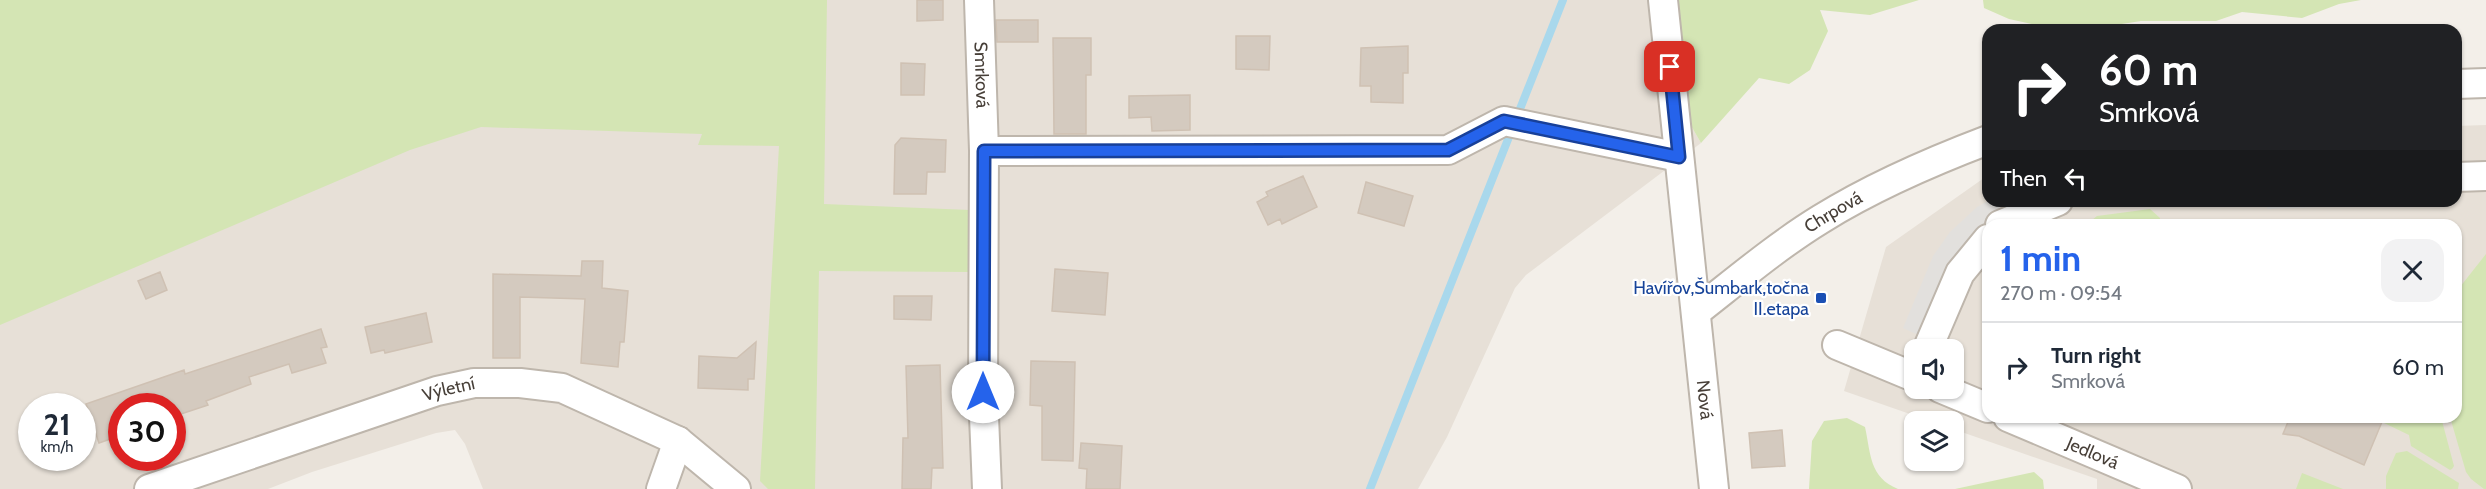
<!DOCTYPE html>
<html lang="en">
<head>
<meta charset="utf-8">
<style>
  :root { --surface:#fff; --page:#f2f2f3; --text:#1f2937; --muted:#747a83; --line:#e0e1e3; --accent:#2563eb }
  body { margin:0; font-family:Cabin,sans-serif; background:var(--page); color:var(--text); height:100vh; display:flex; flex-direction:column; font-size:22px; white-space:nowrap }
  * { box-sizing:border-box; margin:0 }
  p { font-size:20px; color:var(--muted) }
  .icon { flex:none; width:33px; height:33px; fill:none; stroke:currentColor; stroke-width:2; stroke-linecap:round; stroke-linejoin:round }
  .map { position:relative; flex:1; overflow:hidden }
  .details { position:absolute; left:1982px; top:219px; width:480px; height:204px; display:flex; flex-direction:column; background:var(--surface); border-radius:18px; box-shadow:0 2px 4px #0004 }
  .details>* { flex:none }
  .hud { position:absolute; left:1982px; top:24px; width:480px; height:183px; border-radius:18px; box-shadow:0 2px 4px #0004; background:#202124; color:#fff; overflow:hidden }
  .buttons { position:absolute; left:1904px; top:339px; display:grid; gap:12px }
  .buttons a { display:grid; place-items:center; width:60px; height:60px; border-radius:12px; background:var(--surface); box-shadow:0 2px 4px #0004; font-size:30px }
  .speed { position:absolute; left:18px; top:393px; display:flex; gap:12px; font-size:30px; font-weight:700; text-align:center }
  .speed>* { display:grid; place-content:center; width:78px; height:78px; border-radius:50%; background:var(--surface); box-shadow:0 2px 4px #0004; line-height:1 }
  .speed small { font-size:15px; font-weight:400 }
  .speed .limit { border:9px solid #d22; background:#fff; color:#111 }
  .pin { position:absolute; display:grid; place-items:center; width:51px; height:51px; color:#fff; margin:-26px; border-radius:12px; box-shadow:0 3px 9px #0006 }
  .me { position:absolute; width:66px; margin:-33px; rotate:0deg; stroke-linejoin:round; filter:drop-shadow(0 0 4px #0008) }
  .turn { display:flex; align-items:center; gap:21px; height:126px; padding:0 18px; font-size:27px }
  .turn .icon { width:78px; height:78px; stroke-width:2.5 }
  .turn b { display:block; font-size:42px; line-height:51px }
  .then { display:flex; align-items:center; height:57px; padding:0 18px; background:#0003; gap:12px; font-size:22px }
  .round { display:grid; place-items:center; flex:none; width:63px; height:63px; border-radius:18px; background:var(--page) }
  .head { display:flex; align-items:center; justify-content:space-between; height:102px; padding:0 18px }
  h1 { font-size:36px; font-weight:800; line-height:45px; color:var(--accent) }
  ul { padding:0; list-style:none }
  li { display:flex; align-items:center; gap:18px; height:90px; padding:0 18px; border-top:2px solid var(--line) }
  li div { flex:1 }
  li b { display:block; font-size:22px }
  li em { font-style:normal }
  .map>svg:first-child { display:block }
  .residential { fill:#e7e0d7; fill-rule:evenodd }
  .green { fill:#d4e5b4 }
  .parking { fill:#e2e0dd }
  .lines { fill:none; stroke-linecap:round; stroke-linejoin:round }
  .stream { stroke:#a9d8ec; stroke-width:8 }
  .building { fill:#d4cabf; stroke:#cfc1b3; stroke-width:1.5 }
  .street-casing { stroke:#beb6ac; stroke-width:32 }
  .street { stroke:#fff; stroke-width:28 }
  .route-casing { stroke:#184099; stroke-width:15 }
  .route { stroke:#2563eb; stroke-width:10 }
  .transit-dot { fill:#1a4fb4; stroke:#fff; stroke-width:2 }
  .labels { text-anchor:middle; stroke-width:4.5; stroke-linejoin:round; paint-order:stroke }
  .street-label { font-size:18px; fill:#473f38; stroke:#fff }
  .transit-label { font-size:18px; fill:#164399; stroke:#fff; text-anchor:end }
</style>
</head>
<body>
<div class="map">
<svg width="2486" height="489" viewBox="0 0 2486 489">
  <rect width="100%" height="100%" fill="#f3efe9"/>
  <path class="residential" d="M0,0H1675L1690,124L1701,143L1526,275L1515,288L1447,437L1418,489H483L465,444L455,430L436,433L312,472L268,489H0ZM32,406H82V458H32ZM122,406H172V458H122Z
    M2486,125V489H2097V479L1953,429V422L1930,421L1844,391L1886,247L1984,178L1987,177L1988,201H2456V126ZM1988,225H2456V417H1988ZM1914,350H1953V388H1914Z"/>
  <path class="green" d="M0,0H827L824,204L970,210L971,272L819,271L815,489H768L760,481L779,146L698,145L702,134L481,127L410,150L0,325Z
    M1675,0H1919L1870,15L1820,10L1828,31L1810,70L1789,84L1759,78L1701,143L1690,124Z
    M1983,0H2361L2339,4L2302,18L2242,12L2216,21H2141L2083,30L2046,27L2009,19L1984,8Z
    M2150,209L2160,218L2159,225H2086L2097,216Z
    M2486,254V489H2484L2471,479L2466,472L2450,417H2456V292Z
    M2384,417H2441L2454,466L2452,469L2450,470L2411,446L2409,435L2382,422Z
    M1847,418L1865,427C1871,454 1869,477 1898,489H1809L1812,441L1824,421Z
    M2407,451L2459,483L2458,489H2386V476L2396,453Z
    M2034,472L2043,480L2044,489H1955Z
    M2302,473L2343,489H2296Z"/>
  <path class="parking" d="M1988,201H2058L2000,225L1931,341L1903,328L1933,256L1950,232L1977,207Z
    M2267,201H2407V204L2267,209Z"/>
  <g class="lines">
    <path class="stream" d="M1370,489L1563,0"/>
  </g>
  <path class="building" d="M917,0H943V20L917,21Z
    M996,20H1038V42H997Z
    M1236,36H1270L1269,70L1236,69Z
    M1053,38H1091V75H1086V134H1054Z
    M1408,46V73H1403V103L1371,102V86H1360L1361,48Z
    M901,63L925,64L924,95H901Z
    M1190,95V130L1152,131L1151,117L1129,118V96Z
    M901,138L946,140L945,172H927L926,194H894L895,145Z
    M1303,176L1317,207L1282,224L1280,219L1268,225L1257,202L1268,196L1266,192Z
    M1366,182L1413,196L1404,226L1358,213Z
    M582,261H603L602,288L628,291L624,342H620L618,367L581,363L585,299L520,297V358H493V274L581,276Z
    M1055,269L1108,273L1105,315L1052,311Z
    M160,272L167,290L146,299L138,281Z
    M894,296H932L931,320L894,319Z
    M426,313L432,342L385,353L384,350L371,353L365,327Z
    M321,329L327,347L321,348L326,363L292,373L289,364L249,377L251,384L206,401L208,405L172,417V406H122V435L99,443L86,404L184,370L185,374Z
    M756,342L754,379H748V390L698,388L699,356L737,358Z
    M1031,361L1075,362L1073,461L1042,460V406L1030,405Z
    M940,365L943,468H932L931,489H902L903,438H908L906,366Z
    M2290,417H2384L2364,465L2299,436L2283,434Z
    M1782,430L1785,466L1752,468L1749,433Z
    M1081,443L1122,446L1120,489H1086L1087,469L1079,468Z"/>
  <g class="lines">
    <g class="street-casing">
      <g id="street">
        <path id="s1" d="M979,0L984,151L983,392L987,489"/>
        <path id="s2" d="M1663,0L1714,489"/>
        <path d="M2456,84L2486,83"/>
        <path d="M984,151L1448,150L1504,121L1679,157"/>
        <path d="M2456,177L2486,176"/>
        <path d="M2000,225L2058,201"/>
        <path id="s3" d="M1696,312C1737,280 1777,246 1821,219C1874,186 1930,162 1988,140"/>
        <path d="M1837,345L1914,377"/>
        <path d="M1927,350L1960,273L1988,239"/>
        <path d="M1940,388L1988,408"/>
        <path id="s4" d="M2008,417L2177,489"/>
        <path id="s5" d="M149,489L437,391L474,383H520L562,388L678,441L736,489"/>
        <path d="M661,489L678,441"/>
      </g>
    </g>
    <use href="#street" class="street"/>
  </g>
  <g class="lines">
    <g class="route-casing">
      <path id="route" d="M983,392L984,151L1448,150L1504,121L1679,157L1670,67"/>
    </g>
    <use href="#route" class="route"/>
  </g>
  <rect class="transit-dot" x="1815" y="292" width="12" height="12" rx="3"/>
  <g class="labels">
    <g class="street-label">
      <text dy="6" stroke="none"><textPath href="#s1" startOffset="75">Smrková</textPath></text>
      <text dy="6" stroke="none"><textPath href="#s3" startOffset="170">Chrpová</textPath></text>
      <text dy="6" stroke="none"><textPath href="#s5" startOffset="316">Výletní</textPath></text>
      <text dy="6" stroke="none"><textPath href="#s2" startOffset="402">Nová</textPath></text>
      <text dy="6" stroke="none"><textPath href="#s4" startOffset="92">Jedlová</textPath></text>
    </g>
    <g class="transit-label">
      <text x="1809" y="294">Havířov,Šumbark,točna<tspan x="1809" dy="21">II.etapa</tspan></text>
    </g>
  </g>
</svg>
<div class="buttons">
<a><svg class="icon" aria-label="sound" viewBox="0 0 24 24"><path d="M4 9h4l5-4v14l-5-4H4zM17 9q2 3 0 6"/></svg></a>
<a><svg class="icon" aria-label="layers" viewBox="0 0 24 24"><path d="M12 4l9 5-9 5-9-5zM3 14l9 5 9-5"/></svg></a>
</div>
<div class="speed"><div>21<small>km/h</small></div><div class="limit">30</div></div>
<div class="pin" style="left:1670px;top:67px;background:#d93025"><svg class="icon" aria-label="arrive" viewBox="0 0 24 24"><path d="M6 21V4h12l-3 4 3 4H6"/></svg></div>
<svg class="me" style="left:983px;top:392px" viewBox="-20 -20 40 40"><circle r="19" fill="#fff"/><path d="M0-13L10 11 0 6-10 11z" fill="#2563eb"/></svg>
<div class="hud">
<div class="turn"><svg class="icon" aria-label="right" viewBox="0 0 24 24"><path d="M7 20v-9h11M14 6l5 5-5 5"/></svg><div><b>60 m</b>Smrková</div></div>
<div class="then">Then<svg class="icon" aria-label="left" viewBox="0 0 24 24"><path d="M17 20v-9H6M10 6l-5 5 5 5"/></svg></div>
</div>
<section class="details">
<div class="head"><div><h1>1 min</h1><p>270 m · 09:54</p></div><a class="round"><svg class="icon" aria-label="close" viewBox="0 0 24 24"><path d="M6 6l12 12M18 6L6 18"/></svg></a></div>
<ul>
<li><svg class="icon" aria-label="right" viewBox="0 0 24 24"><path d="M7 20v-9h11M14 6l5 5-5 5"/></svg><div><b>Turn right</b><p>Smrková</p></div><em>60 m</em></li>
</ul>
</section>
</div>
</body>
</html>
